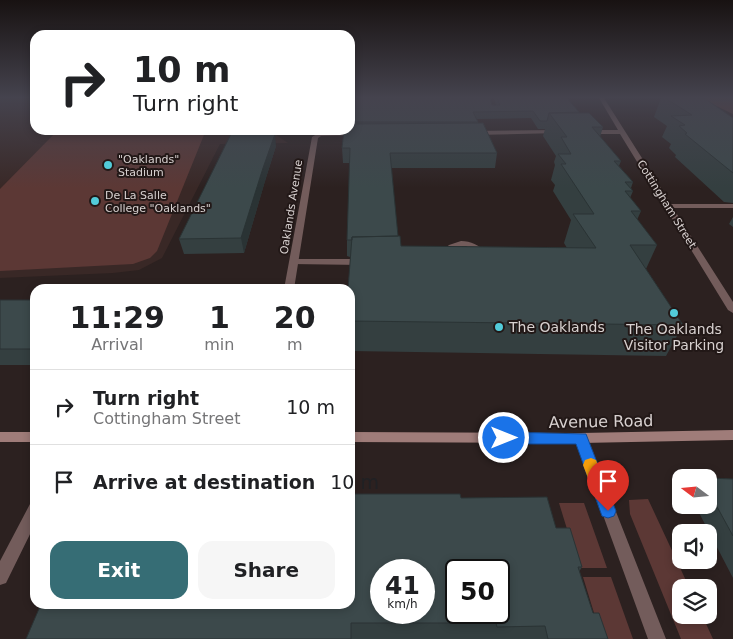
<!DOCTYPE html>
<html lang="en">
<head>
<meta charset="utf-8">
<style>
  :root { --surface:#fff; --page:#f6f6f6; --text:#202124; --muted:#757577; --line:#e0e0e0; --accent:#366d75 }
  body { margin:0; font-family:"DejaVu Sans",sans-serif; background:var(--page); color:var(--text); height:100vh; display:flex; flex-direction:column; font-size:19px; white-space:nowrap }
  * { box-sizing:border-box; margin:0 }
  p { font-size:16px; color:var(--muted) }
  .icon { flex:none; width:28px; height:28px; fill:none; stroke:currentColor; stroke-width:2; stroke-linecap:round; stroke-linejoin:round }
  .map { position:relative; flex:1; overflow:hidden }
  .side { position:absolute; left:30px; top:284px; width:325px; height:325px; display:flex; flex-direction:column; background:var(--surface); border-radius:15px; box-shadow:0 2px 8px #0003 }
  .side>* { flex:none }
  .banner { position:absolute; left:30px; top:30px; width:325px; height:105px; border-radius:15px; box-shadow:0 2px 8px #0003; background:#fff; color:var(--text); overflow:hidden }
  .needle { width:32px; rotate:286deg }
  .buttons { position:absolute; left:672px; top:469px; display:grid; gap:10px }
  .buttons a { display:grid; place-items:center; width:45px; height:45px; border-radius:10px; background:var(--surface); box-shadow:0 2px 8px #0003; font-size:25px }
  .speed { position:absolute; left:370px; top:559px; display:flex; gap:10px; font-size:25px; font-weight:700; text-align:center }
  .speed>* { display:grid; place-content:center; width:65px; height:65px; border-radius:50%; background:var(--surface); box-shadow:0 2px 8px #0003; line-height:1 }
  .speed small { font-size:12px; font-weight:400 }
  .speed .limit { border:2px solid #111; border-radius:8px; background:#fff; color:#111 }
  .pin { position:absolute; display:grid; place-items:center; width:42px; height:42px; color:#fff; margin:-51px -21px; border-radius:50% 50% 50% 0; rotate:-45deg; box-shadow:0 0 5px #0007 }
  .pin .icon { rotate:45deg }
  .me { position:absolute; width:55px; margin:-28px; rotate:90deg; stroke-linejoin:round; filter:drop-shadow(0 0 4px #0008) }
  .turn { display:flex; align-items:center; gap:18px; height:105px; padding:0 20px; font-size:22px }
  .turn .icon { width:65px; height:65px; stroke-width:2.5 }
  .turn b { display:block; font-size:35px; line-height:42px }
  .eta { display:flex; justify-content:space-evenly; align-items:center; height:85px; text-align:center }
  .eta b { font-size:30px; font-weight:600; line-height:35px }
  .button { display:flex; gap:10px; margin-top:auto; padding:10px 20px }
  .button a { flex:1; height:58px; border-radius:15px; background:var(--accent); color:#fff; font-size:20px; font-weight:600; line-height:58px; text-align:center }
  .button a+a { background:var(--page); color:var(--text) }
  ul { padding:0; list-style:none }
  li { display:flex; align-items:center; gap:15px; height:75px; padding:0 20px; border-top:1px solid var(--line) }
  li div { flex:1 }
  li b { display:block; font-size:19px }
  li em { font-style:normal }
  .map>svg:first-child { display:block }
  .built { fill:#392826 }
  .green { fill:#5c3835 }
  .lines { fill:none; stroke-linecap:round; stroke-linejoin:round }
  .service { fill:#735c5b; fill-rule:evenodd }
  .minor { fill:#735c5b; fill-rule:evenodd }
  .secondary { fill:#9f7c79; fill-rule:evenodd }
  .wall { fill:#343f40; fill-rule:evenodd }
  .shaded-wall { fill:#2a3334 }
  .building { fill:#3c494b; stroke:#2a3334; fill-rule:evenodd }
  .route { fill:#1a73e8; stroke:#114b97 }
  .slow { fill:#f59e0b }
  .poi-dot { fill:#52cbd9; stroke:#221817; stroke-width:2 }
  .labels { text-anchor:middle; stroke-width:4; stroke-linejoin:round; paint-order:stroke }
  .far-poi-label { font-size:11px; fill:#d8d1d0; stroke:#221817; text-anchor:start }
  .far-street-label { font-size:11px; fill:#d8d1d0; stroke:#221817 }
  .poi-label { font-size:14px; fill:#d8d1d0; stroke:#221817; text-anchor:start }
  .near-street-label { font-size:16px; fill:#d8d1d0; stroke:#221817 }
</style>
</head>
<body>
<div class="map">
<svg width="733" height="639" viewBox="0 0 733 639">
  <rect width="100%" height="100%" fill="#2c2120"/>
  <path class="built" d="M0,98H35V130H269L288,143L220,144L162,258L139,270L113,273L0,278Z"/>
  <path class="green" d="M700,98H733V114Z
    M58,130H206L157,251L150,258L133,264L0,271V189Z
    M648,499L689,587L681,588V615H702L713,639H681L630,514L629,500Z
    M559,503H584L607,568H579Z
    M583,577H611L633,639H602Z"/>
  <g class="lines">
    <path class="service" d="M461,241C471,241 479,245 485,252L482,260H476L475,258L477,253L466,246C455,246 451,254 442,258L438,255L449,245Z
      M294,259H362L366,262L362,265L291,264L290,262L291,260Z
      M289,285L292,286L293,289H159L163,286Z"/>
    <path class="minor" d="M599,98H604L671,204H733V208H673L733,302V313L728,310L620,134H588L585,132L588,130H618Z
      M281,130H287L288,131L285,133Z
      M556,130L559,132L558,133L473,135L470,133L473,131Z
      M320,132L356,131L359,133L356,135L321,136L318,138L294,289H284L312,137Z
      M581,433L585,434L587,438L666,639H648L575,438L577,434Z
      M35,502V524L6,583L0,585V561L30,504Z"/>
    <path class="secondary" d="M733,430V440L581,443L350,442V432L581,433Z
      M0,432H35V442H0Z"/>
  </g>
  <path class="wall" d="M350,98L496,105L494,98H567L579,113L603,127L600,137L621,161L619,166L633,182L631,188L633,191L630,198L641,211L637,220L657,245L646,269L683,325L666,356L350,351V257L347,256V240L350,163H343L342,148L350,130ZM531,118L538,129H545L543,136L556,156L554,162L555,165L551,180L555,185L553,191L571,220L564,243L567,248L401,246L398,236L391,168H495L497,153L478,123V122L477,119Z
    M661,98H704L733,118V203L724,202L675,157L676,155L669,148L671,144L662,137L667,126L654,117Z
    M276,146L265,181L244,253L184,254L179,239Z
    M733,217V227L729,224Z
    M0,300H35V365H0Z
    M709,478L733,479V578L695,505H709Z
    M352,494L461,498L556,528L582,567L579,572L593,613L608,639H26Z"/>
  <path class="shaded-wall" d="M275,134L276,146L265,181L244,253L241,238L263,168Z"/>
  <path class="building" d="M350,98H490L492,105H500L497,98H567L579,112L549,113L547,121H540L533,111L473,112L478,122H350Z
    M665,98H704L733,118V173L685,134L687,133L679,126L685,125L671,116L692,115Z
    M549,113H589L603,127H592L621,161H614L633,182H625L633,191H625L641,211H631L657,245H630L683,325L350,321V289H348L352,237L400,236L401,246L596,248L573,214H594L561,164H566L558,154H571L561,137H567Z
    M483,123L497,153H390L398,236L352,237V240H347L350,148H342L344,130H350V124Z
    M231,134H275L263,168L241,238L179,239Z
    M0,300H35V349H0Z
    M350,475H351V494H460L461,498L547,497L556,528H570L582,567H578L593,613H599L608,639H548L545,626L497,627L496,623H351V639H26L41,604H350ZM381,570H424V612H381ZM456,570H499V612H456Z
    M709,478L733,479V536L709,492Z"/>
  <linearGradient id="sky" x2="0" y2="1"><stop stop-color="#181212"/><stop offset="0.52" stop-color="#45434e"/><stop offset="1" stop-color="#45434e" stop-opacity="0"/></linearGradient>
  <rect width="733" height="188" fill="url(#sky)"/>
  <path class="route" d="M504,432L586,434L616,511L614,516L608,518L602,516L576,444H504L499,442L496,438L499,433Z"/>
  <path class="slow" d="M591,458L596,460L610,494L607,499L602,501L596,499L583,465L585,460Z"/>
  <g class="poi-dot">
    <circle cx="108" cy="165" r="5"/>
    <circle cx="95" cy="201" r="5"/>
    <circle cx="674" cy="313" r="5"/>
    <circle cx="499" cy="327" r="5"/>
  </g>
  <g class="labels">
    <g class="far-poi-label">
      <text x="118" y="163">"Oaklands"<tspan x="118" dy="13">Stadium</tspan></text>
      <text x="105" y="199">De La Salle<tspan x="105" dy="13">College "Oaklands"</tspan></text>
    </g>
    <g class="far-street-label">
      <text transform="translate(667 204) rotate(58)" y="4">Cottingham Street</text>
      <text transform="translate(291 207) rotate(-81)" y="4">Oaklands Avenue</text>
    </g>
    <g class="poi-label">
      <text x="509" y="332">The Oaklands</text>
      <text x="674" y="334" text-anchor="middle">The Oaklands<tspan x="674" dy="16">Visitor Parking</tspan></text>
    </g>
    <g class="near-street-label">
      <text transform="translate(601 421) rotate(-1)" y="6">Avenue Road</text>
    </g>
  </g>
</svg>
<div class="buttons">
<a><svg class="needle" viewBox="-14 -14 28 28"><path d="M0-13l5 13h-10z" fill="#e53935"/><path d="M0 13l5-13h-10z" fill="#757577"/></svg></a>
<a><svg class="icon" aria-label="sound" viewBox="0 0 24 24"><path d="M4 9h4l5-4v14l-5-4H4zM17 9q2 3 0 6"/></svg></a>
<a><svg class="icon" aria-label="layers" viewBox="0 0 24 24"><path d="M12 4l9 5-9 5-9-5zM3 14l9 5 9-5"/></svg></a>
</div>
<div class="speed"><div>41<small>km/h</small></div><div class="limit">50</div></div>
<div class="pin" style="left:608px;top:511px;background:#d93025"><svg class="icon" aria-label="arrive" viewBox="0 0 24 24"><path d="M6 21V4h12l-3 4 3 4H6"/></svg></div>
<svg class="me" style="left:504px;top:438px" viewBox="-20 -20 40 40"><circle r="17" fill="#1a73e8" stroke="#fff" stroke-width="3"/><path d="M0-11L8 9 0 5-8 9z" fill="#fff"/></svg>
<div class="banner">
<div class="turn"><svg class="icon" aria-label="right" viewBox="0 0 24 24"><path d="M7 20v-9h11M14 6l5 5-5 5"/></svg><div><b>10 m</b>Turn right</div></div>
</div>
<section class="side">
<div class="eta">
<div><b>11:29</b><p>Arrival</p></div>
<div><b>1</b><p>min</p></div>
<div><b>20</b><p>m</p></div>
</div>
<ul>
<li><svg class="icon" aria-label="right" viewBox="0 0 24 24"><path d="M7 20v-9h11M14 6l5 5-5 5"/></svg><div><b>Turn right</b><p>Cottingham Street</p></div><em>10 m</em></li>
<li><svg class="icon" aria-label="arrive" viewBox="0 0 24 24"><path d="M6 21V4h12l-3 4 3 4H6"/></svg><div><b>Arrive at destination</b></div><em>10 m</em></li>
</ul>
<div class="button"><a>Exit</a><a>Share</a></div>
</section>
</div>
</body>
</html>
